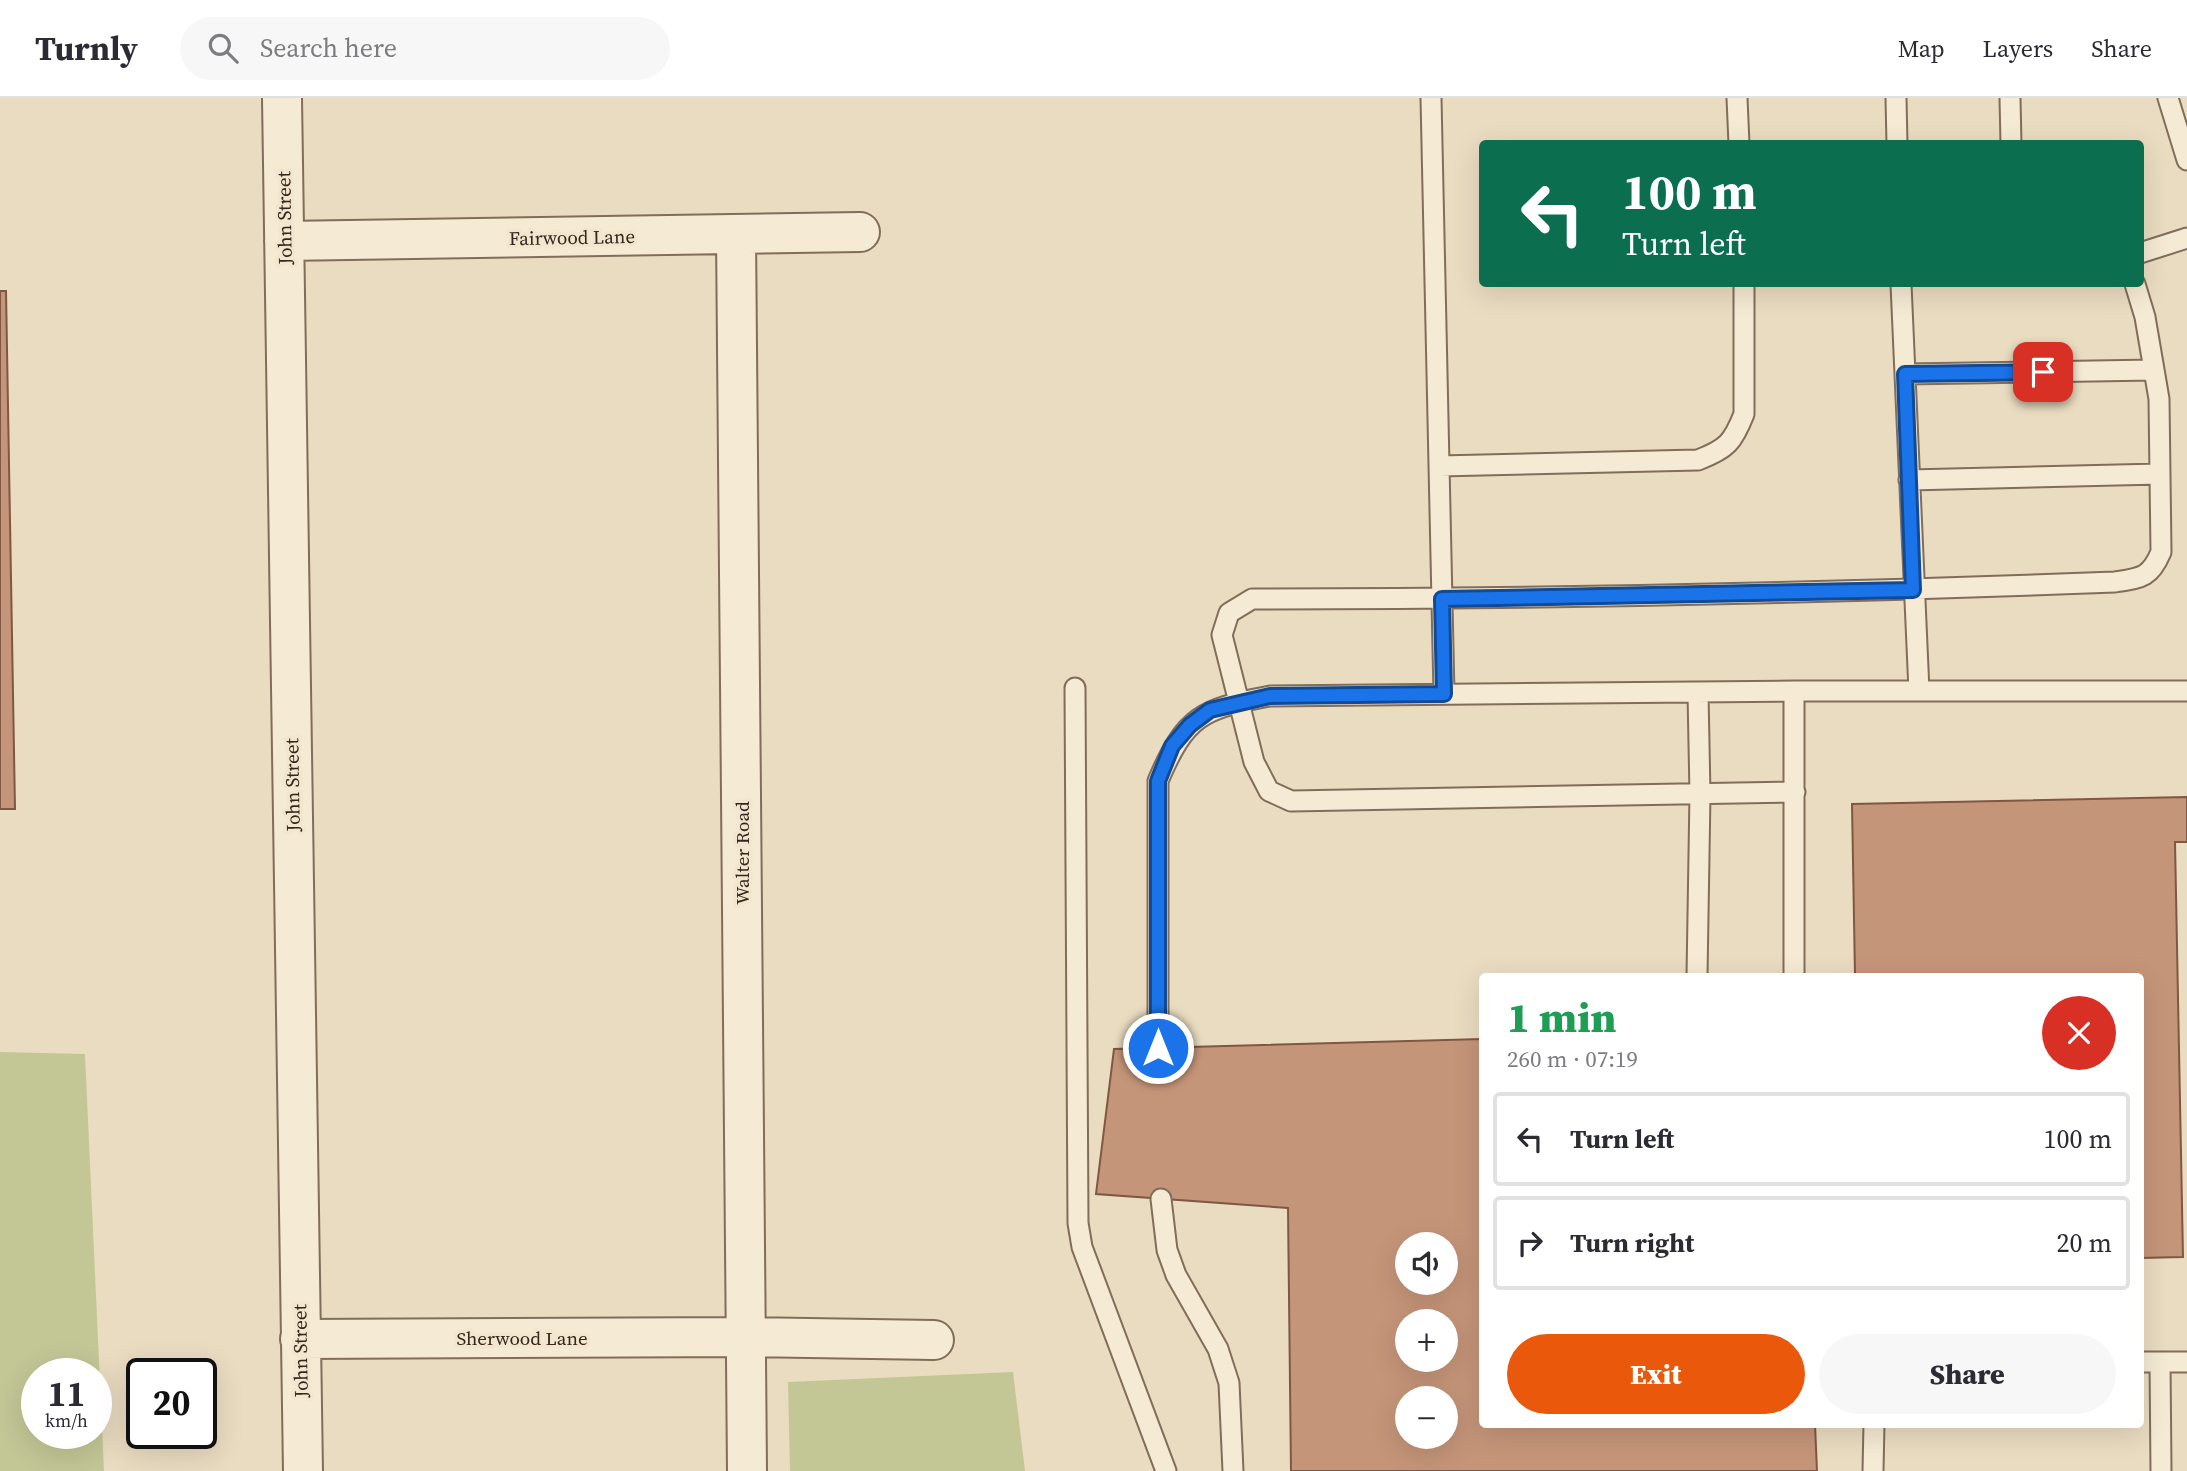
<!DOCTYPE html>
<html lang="en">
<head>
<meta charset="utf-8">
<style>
  :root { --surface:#fff; --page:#f7f7f7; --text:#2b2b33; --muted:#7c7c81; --line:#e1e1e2; --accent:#ea580c }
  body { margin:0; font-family:"Source Serif 4",serif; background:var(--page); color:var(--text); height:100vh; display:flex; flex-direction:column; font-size:26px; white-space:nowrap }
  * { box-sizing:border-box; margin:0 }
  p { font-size:23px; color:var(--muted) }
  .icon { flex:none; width:38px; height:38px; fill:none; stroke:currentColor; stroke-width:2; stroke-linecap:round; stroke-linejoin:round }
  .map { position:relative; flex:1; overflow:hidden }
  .panel { position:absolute; left:1479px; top:875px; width:665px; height:455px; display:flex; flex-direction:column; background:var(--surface); border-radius:7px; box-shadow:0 7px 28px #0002 }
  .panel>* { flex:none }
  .hud { position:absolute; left:1479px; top:42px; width:665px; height:147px; border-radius:7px; box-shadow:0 7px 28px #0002; background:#0b6e4f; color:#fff; overflow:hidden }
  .controls { position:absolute; left:1395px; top:1134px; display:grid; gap:14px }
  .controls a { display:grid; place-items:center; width:63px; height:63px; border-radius:50%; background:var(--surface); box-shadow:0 7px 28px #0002; font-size:35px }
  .speed { position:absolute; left:21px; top:1260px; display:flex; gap:14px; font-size:35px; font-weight:700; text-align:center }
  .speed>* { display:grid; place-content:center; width:91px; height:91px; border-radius:50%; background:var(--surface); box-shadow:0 7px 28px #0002; line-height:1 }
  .speed small { font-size:18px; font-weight:400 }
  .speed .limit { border:4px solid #111; border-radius:10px; background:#fff; color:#111 }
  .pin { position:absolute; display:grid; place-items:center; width:60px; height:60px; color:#fff; margin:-30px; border-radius:14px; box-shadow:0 4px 10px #0006 }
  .me { position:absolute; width:77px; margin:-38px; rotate:0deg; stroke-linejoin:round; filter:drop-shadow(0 0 5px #0008) }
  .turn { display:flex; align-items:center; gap:24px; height:147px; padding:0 28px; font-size:32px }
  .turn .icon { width:91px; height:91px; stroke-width:2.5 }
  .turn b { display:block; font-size:49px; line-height:60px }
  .round { display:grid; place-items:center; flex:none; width:74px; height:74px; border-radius:37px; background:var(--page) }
  .summary { display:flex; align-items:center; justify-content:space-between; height:119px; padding:0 28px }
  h1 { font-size:42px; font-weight:800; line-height:52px; color:#1e9e55 }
  .action { display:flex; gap:14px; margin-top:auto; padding:14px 28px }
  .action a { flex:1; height:80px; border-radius:42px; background:var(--accent); color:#fff; font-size:28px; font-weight:800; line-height:80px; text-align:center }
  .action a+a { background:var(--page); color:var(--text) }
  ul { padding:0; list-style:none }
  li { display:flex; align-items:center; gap:21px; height:94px; margin:0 14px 10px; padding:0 14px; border:4px solid var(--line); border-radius:7px }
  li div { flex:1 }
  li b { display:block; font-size:26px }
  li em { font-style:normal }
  header { display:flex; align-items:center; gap:42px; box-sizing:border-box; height:98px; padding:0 35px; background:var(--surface); border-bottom:2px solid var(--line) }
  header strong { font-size:33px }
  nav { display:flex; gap:38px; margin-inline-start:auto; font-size:24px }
  .search { width:490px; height:63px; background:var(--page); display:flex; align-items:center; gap:18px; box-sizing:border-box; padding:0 24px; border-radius:38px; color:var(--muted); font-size:26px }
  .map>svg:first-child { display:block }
  .green { fill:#c3c796; fill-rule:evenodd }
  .building { fill:#c59579; stroke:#7f5742; stroke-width:2; fill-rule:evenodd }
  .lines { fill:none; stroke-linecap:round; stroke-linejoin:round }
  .lane-casing { stroke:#816d5a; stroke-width:23 }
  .street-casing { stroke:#816d5a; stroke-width:42 }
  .lane { stroke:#f5ead3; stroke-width:19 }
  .street { stroke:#f5ead3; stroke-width:38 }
  .route-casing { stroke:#114b97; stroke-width:18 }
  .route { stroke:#1a73e8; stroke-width:12 }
  .labels { text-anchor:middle; stroke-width:7; stroke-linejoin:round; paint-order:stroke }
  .street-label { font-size:19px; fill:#32261d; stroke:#f2e6cf }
</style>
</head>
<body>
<header>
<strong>Turnly</strong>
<div class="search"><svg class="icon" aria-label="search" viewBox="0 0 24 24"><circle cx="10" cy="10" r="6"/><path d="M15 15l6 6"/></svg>Search here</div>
<nav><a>Map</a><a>Layers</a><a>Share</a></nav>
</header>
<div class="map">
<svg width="2187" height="1373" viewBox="0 0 2187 1373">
  <rect width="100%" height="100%" fill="#eadcc1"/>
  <path class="green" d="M0,954L85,956L104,1373H0ZM37,1276H96V1335H37Z
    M1013,1274L1025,1373H790L788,1284Z"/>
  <path class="building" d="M0,193H6L15,711H0Z
    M2187,699V744H2175L2183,1159L2140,1160V878H1855L1852,706Z
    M1482,941V1326H1815L1817,1373H1291L1288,1110L1096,1096L1114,951ZM1407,1146H1446V1185H1407ZM1407,1223H1446V1262H1407ZM1407,1300H1446V1339H1407Z"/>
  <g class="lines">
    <g class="lane-casing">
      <path id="lane" d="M1431,0L1444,596
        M1737,0L1739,46
        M1896,0L1897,46
        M2010,0L2011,46
        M2168,0L2187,62
        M2140,155L2187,140
        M1901,186L1919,593
        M1905,276L2154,272
        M1439,368L1698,362C1727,351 1733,344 1744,316V186
        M1909,382L2160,376
        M1075,590L1078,1125L1082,1149L1166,1373
        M1794,593V878
        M1795,694L1291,703L1269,693L1254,664L1222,537L1229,515L1252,501C1540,501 1828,495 2115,484C2141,480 2150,480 2161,454L2159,301L2145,219L2135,186
        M1697,878L1700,696L1698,595
        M1158,950V683C1186,617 1202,611 1270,598L1794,593H2187
        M1161,1101L1167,1152L1176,1177L1218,1251L1229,1285L1233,1373
        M2140,1264H2187
        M2160,1264L2161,1373
        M1873,1373L1874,1326"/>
    </g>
    <g class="street-casing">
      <path id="street" d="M282,0L303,1373
        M736,136L747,1373
        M284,143L860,134
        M300,1241L745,1239L934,1242"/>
    </g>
    <use href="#lane" class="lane"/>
    <use href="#street" class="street"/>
  </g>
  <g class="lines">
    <g class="route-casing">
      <path id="route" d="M1158,950V683L1172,648L1190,627L1210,612L1270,598L1444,596L1442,501L1913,492L1905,276L2043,274"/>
    </g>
    <use href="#route" class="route"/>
  </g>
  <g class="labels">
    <g class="street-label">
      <text transform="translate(284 120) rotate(-91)" y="7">John Street</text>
      <text transform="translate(572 139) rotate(-1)" y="7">Fairwood Lane</text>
      <text transform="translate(292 687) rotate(-91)" y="7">John Street</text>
      <text transform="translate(742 755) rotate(-90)" y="7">Walter Road</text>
      <text x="522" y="1247">Sherwood Lane</text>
      <text transform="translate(300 1253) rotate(-91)" y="7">John Street</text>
    </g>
  </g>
</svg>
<div class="controls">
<a><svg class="icon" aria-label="sound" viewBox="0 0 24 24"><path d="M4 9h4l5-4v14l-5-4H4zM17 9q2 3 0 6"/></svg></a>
<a>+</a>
<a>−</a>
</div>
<div class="speed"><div>11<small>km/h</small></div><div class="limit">20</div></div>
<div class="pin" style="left:2043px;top:274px;background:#d93025"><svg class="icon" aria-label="arrive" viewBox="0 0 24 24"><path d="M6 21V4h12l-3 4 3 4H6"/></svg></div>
<svg class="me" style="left:1158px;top:950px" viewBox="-20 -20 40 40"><circle r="17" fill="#1a73e8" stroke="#fff" stroke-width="3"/><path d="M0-11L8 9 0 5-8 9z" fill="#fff"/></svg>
<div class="hud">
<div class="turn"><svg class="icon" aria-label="left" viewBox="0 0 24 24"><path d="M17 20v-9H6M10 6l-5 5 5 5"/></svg><div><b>100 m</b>Turn left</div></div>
</div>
<section class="panel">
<div class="summary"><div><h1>1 min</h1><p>260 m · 07:19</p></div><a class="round" style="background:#d93025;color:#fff"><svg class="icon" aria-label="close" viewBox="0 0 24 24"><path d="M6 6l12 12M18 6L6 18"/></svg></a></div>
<ul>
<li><svg class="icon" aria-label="left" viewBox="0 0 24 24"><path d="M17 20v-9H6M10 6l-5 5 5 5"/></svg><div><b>Turn left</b></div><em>100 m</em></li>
<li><svg class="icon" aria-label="right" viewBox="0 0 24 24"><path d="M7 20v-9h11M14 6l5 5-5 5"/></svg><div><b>Turn right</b></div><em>20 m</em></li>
</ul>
<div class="action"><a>Exit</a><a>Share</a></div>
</section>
</div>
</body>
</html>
